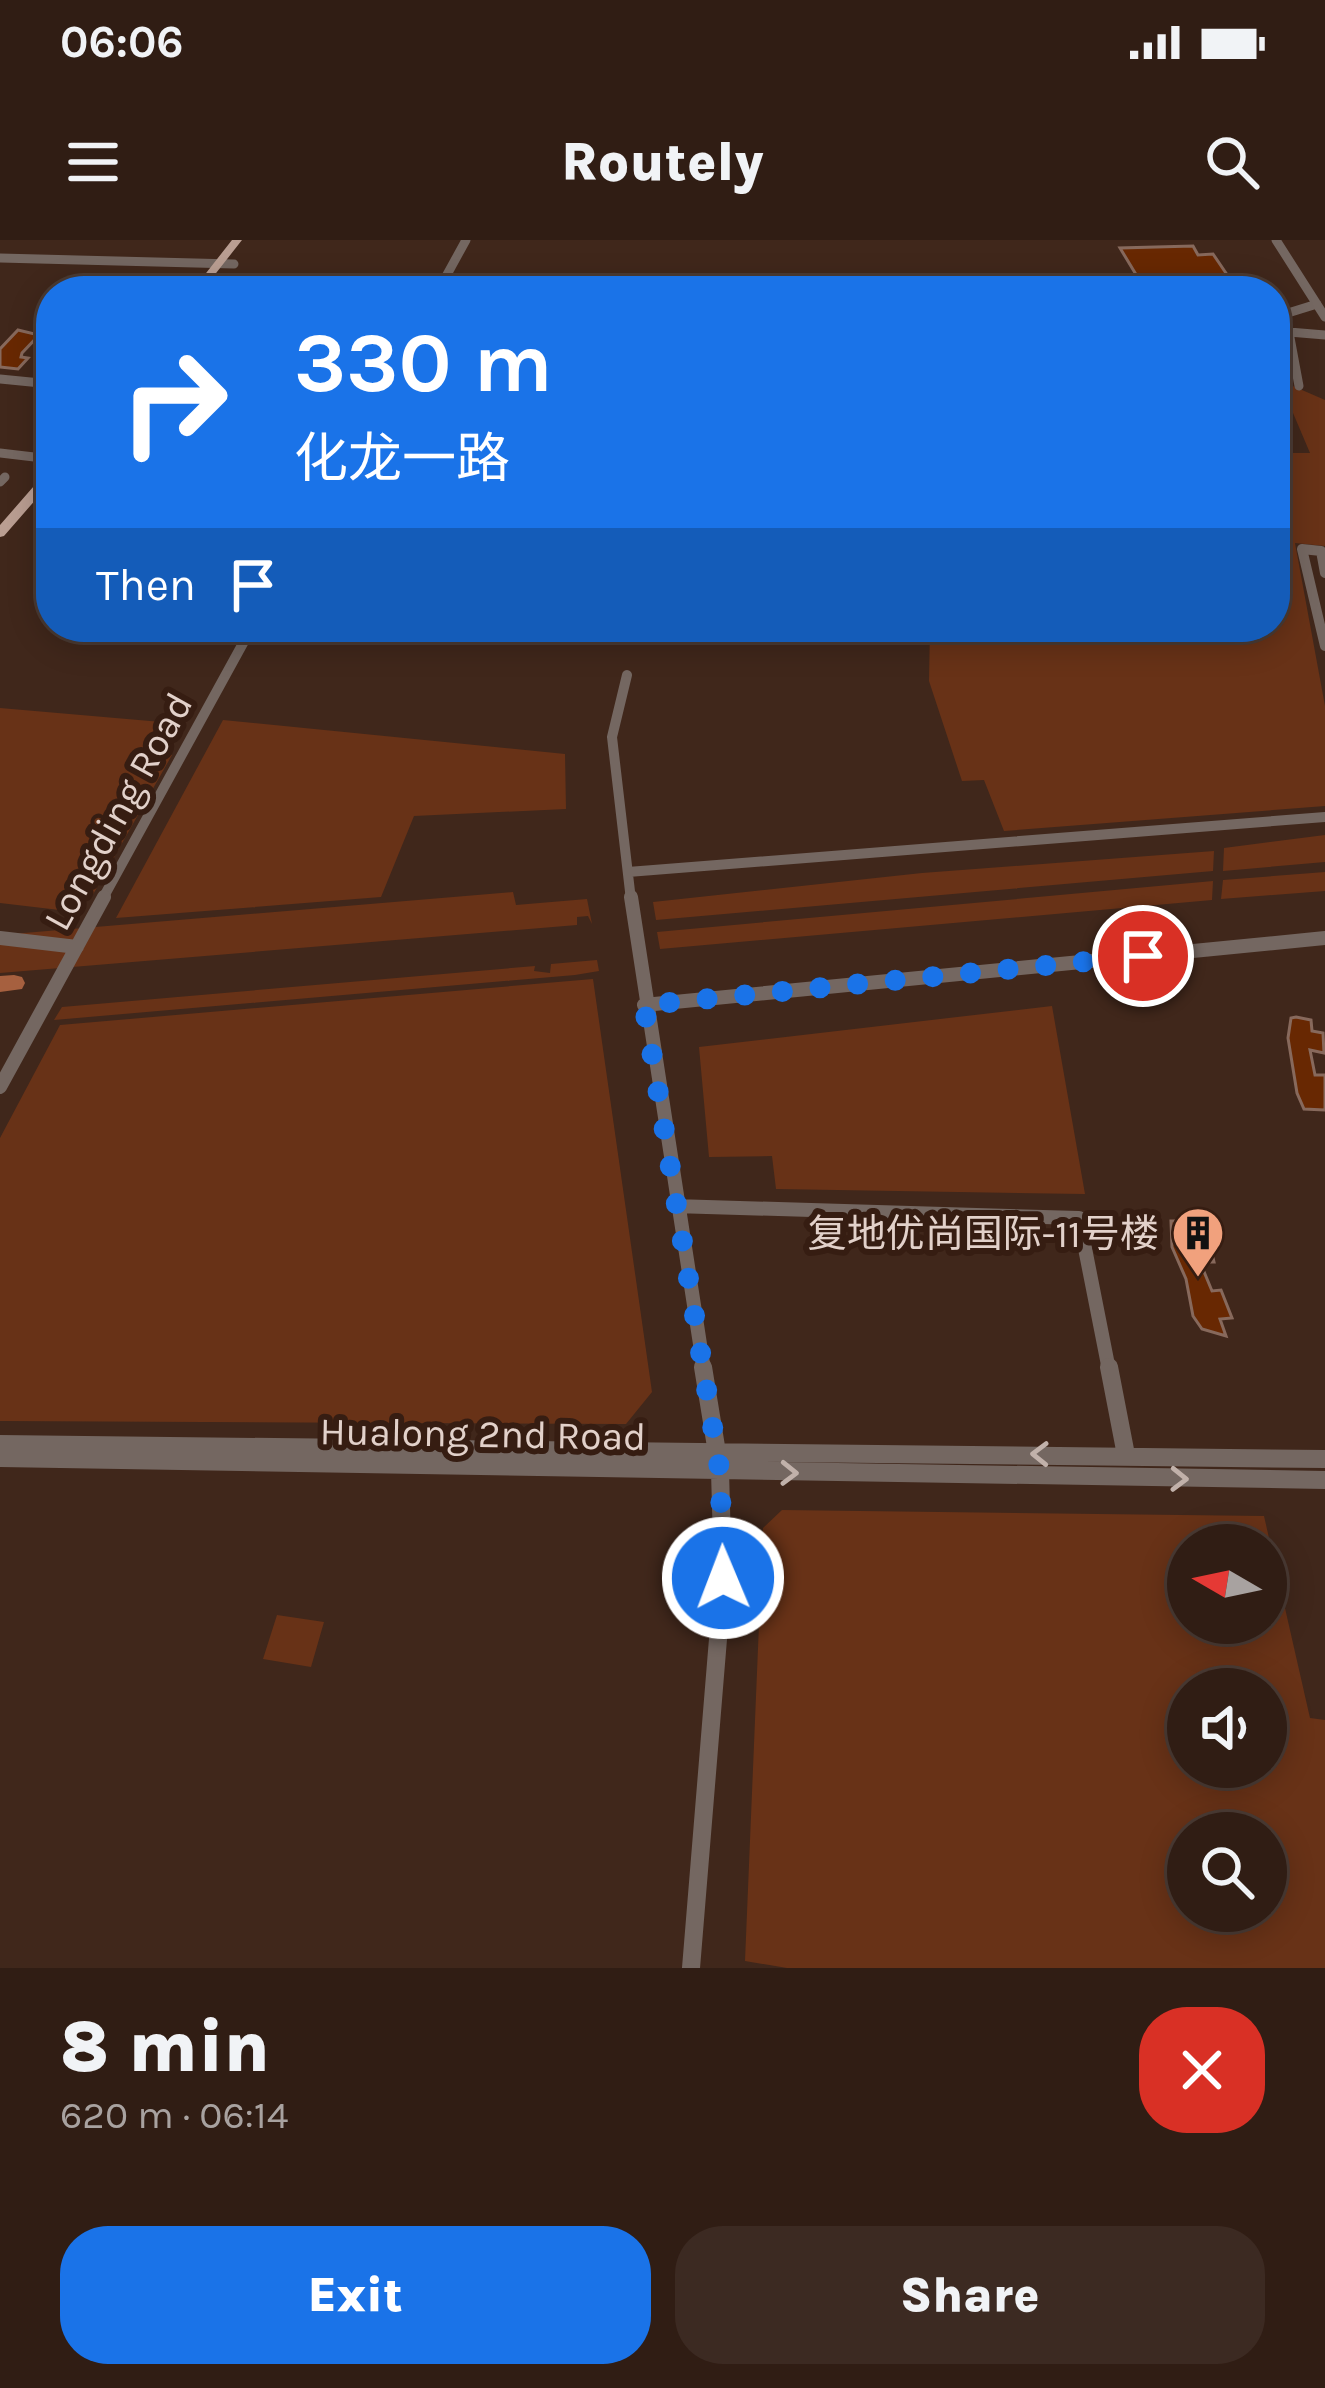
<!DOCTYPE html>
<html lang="en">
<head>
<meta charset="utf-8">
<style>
  :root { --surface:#301d14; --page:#3c2a22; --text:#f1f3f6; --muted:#a8a2a0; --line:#4b3b34; --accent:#1a73e8 }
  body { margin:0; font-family:Karla,"Noto Sans SC",sans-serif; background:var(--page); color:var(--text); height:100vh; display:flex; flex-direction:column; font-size:45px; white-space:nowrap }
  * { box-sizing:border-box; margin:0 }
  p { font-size:39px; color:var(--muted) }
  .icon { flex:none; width:66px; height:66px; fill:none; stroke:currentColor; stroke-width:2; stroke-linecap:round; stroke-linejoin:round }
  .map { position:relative; height:1728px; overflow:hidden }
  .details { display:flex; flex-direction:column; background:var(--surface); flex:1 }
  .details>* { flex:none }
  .top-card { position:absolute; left:36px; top:36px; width:1254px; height:366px; border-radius:48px; box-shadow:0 6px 30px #0003,0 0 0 3px var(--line); background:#1a73e8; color:#fff; overflow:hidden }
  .needle { width:78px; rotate:279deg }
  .fabs { position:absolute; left:1167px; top:1284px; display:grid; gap:24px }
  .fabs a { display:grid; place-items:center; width:120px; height:120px; border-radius:50%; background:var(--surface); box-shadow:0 6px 30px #0003,0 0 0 3px var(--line); font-size:60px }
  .pin { position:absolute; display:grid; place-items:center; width:102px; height:102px; color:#fff; margin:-51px; border:6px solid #fff; border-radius:50%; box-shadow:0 3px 12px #0007 }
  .me { position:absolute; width:132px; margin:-66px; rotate:359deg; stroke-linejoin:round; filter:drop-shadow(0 0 9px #0008) }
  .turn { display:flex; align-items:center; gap:42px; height:252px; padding:0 60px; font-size:54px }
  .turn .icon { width:156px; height:156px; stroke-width:2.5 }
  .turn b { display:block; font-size:84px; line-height:102px }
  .then { display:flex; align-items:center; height:114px; padding:0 60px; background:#0003; gap:24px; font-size:45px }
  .round { display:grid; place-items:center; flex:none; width:126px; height:126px; border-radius:48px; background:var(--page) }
  .head { display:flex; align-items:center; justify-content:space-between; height:204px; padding:0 60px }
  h1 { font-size:72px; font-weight:800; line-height:90px }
  .action { display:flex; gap:24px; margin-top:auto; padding:24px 60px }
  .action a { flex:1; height:138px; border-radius:48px; background:var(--accent); color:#fff; font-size:48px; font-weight:800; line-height:138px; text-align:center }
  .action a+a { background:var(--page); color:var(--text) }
  .status { display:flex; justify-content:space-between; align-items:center; height:84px; padding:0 60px; background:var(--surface); direction:ltr }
  .status svg { height:33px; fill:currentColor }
  header { display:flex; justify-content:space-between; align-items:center; height:156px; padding:0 60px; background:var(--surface); font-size:54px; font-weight:800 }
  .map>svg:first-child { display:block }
  .green { fill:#683217; fill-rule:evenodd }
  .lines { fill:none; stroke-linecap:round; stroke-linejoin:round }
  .river { fill:#a6603f; fill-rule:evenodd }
  .building { fill:#682802; stroke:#87695c; stroke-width:3 }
  .minor-far3 { stroke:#746761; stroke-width:9 }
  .minor-far2 { stroke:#746761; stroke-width:10 }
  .minor-far1 { stroke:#746761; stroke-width:14 }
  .minor { stroke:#746761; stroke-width:18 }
  .major { fill:#ba9e92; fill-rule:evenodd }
  .oneway { stroke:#c1b1aa }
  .route { stroke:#1a73e8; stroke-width:21; stroke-dasharray:0 37.8 }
  .labels { text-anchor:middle; stroke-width:12; stroke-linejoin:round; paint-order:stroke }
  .street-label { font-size:39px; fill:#e2d1ca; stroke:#361d12 }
  .poi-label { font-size:39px; fill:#e2d1ca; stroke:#361d12; text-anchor:end }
</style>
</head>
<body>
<div class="status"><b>06:06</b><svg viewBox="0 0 49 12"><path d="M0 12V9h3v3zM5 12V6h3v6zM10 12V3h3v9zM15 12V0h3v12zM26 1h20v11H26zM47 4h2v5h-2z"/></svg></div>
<header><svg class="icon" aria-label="menu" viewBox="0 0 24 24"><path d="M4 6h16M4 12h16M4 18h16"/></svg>Routely<svg class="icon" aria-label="search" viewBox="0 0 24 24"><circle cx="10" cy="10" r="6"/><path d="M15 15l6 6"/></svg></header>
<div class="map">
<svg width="1325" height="1728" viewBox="0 0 1325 1728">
  <rect width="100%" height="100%" fill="#40271b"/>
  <path class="green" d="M1279,140L1325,160V306L1295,303L1325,466V566L1004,591L984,540L962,541L929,441L930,387H1275V213H1310Z
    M0,468L173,483L156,511L172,515L91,658L68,671L0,663Z
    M223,480L565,514L566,569L414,576L381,657L116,678Z
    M1325,595V622L1223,631L1224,608Z
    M1214,611L1213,631L656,680L653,662L922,633Z
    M1325,632V651L1221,659L1223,640Z
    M1213,641L1212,660L660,709L657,692Z
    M513,652L516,665L587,659L592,684L588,676L577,677V685L0,733V695Z
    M597,720L599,731L575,735L54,780L62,767L535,726L534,731L550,733L551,724Z
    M593,739L652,1152L626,1184L0,1181V898L60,785Z
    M1052,766L1085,954L776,949L772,916L709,917L699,807Z
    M782,1270L1264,1276L1310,1478L1325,1480V1728H787L745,1721L763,1288ZM1188,1305H1266V1383H1188ZM1188,1449H1266V1527H1188ZM1188,1593H1266V1671H1188Z
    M277,1375L324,1382L311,1427L263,1419Z"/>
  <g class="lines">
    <path class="river" d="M14,735L22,737L25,743L22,749L0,752V736Z"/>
  </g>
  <path class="building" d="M1193,6L1198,15L1213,14L1230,39H1246L1254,51H1146L1120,8Z
    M18,90L39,95L22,113L21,117L28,118L18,129L0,127V109Z
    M1296,777L1311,780L1312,791L1323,793L1324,813L1310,810L1315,835H1325V870L1304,869L1297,853L1288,798L1291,778Z
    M1171,981H1193L1197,996H1208L1214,1022H1200L1212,1051L1221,1050L1232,1078L1220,1079L1226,1096L1202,1089L1193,1076L1186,1039L1172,1007Z"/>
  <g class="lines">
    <path class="minor-far3" d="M1276,0L1325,77
      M0,18L234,24
      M438,51L466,0
      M1286,76L1299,146
      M1275,77L1317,64
      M1289,92L1325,95
      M0,139L51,144
      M0,213L51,219
      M0,242L5,237"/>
    <path class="minor-far2" d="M1325,333L1321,311L1302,309L1325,406
      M627,435L612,497L631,660
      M628,632L1325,577
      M102,660L252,387"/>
    <path class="minor-far1" d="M631,657L704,1130
      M0,698L77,707
      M644,765L1325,698
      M0,847L104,657
      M674,966L1079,978L1109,1130"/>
    <path class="minor" d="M1109,1127L1126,1215
      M0,1204L1325,1219
      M0,1218L1325,1240
      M691,1728L723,1338L720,1231L703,1127"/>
    <path class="major" d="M232,0H242L202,51H192Z
      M51,230V242L4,296L0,297V285L47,231Z"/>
  </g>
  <defs><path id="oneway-chevron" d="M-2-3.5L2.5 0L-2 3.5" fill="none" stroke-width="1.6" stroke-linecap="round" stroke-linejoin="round" transform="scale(3)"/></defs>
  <g class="oneway">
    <use href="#oneway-chevron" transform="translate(1040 1214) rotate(-179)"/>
    <use href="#oneway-chevron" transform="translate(789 1233) rotate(1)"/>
    <use href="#oneway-chevron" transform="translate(1179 1239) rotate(1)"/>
  </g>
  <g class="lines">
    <path class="route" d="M723,1338L720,1232L644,765L1143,716"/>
  </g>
  <defs>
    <g id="building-pin" transform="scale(2.7)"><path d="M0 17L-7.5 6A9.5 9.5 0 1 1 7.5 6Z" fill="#f1a17d" stroke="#361d12"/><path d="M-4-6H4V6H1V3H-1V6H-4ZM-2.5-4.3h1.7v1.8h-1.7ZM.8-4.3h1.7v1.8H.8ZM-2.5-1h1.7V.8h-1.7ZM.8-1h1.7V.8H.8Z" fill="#111"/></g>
  </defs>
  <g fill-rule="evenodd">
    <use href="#building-pin" x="1198" y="993"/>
  </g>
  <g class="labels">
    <g class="street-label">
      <text transform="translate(117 571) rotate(-61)" y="14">Longding Road</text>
      <text transform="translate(483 1193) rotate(1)" y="14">Hualong 2nd Road</text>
    </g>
    <g class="poi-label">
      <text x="1159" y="1007">复地优尚国际-11号楼</text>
    </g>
  </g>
</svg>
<div class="fabs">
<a><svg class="needle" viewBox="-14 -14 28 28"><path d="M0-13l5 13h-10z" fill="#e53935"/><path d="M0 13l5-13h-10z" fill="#a8a2a0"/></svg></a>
<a><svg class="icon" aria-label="sound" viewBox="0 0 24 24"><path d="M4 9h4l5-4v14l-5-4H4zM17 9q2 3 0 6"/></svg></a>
<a><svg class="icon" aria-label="search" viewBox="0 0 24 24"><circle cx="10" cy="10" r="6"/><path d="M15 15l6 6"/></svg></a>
</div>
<div class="pin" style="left:1143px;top:716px;background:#d93025"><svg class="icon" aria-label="arrive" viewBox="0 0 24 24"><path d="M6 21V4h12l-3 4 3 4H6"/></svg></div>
<svg class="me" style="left:723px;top:1338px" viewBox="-20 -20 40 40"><circle r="17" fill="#1a73e8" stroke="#fff" stroke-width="3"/><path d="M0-11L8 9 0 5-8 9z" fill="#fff"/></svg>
<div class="top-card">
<div class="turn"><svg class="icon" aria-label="right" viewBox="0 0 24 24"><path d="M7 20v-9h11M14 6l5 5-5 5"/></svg><div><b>330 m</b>化龙一路</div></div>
<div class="then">Then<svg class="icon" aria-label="arrive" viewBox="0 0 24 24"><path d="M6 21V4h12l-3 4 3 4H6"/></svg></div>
</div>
</div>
<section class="details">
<div class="head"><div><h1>8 min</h1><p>620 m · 06:14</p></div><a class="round" style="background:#d93025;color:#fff"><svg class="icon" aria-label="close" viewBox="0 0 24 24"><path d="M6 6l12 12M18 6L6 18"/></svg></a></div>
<div class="action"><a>Exit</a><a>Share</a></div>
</section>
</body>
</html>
